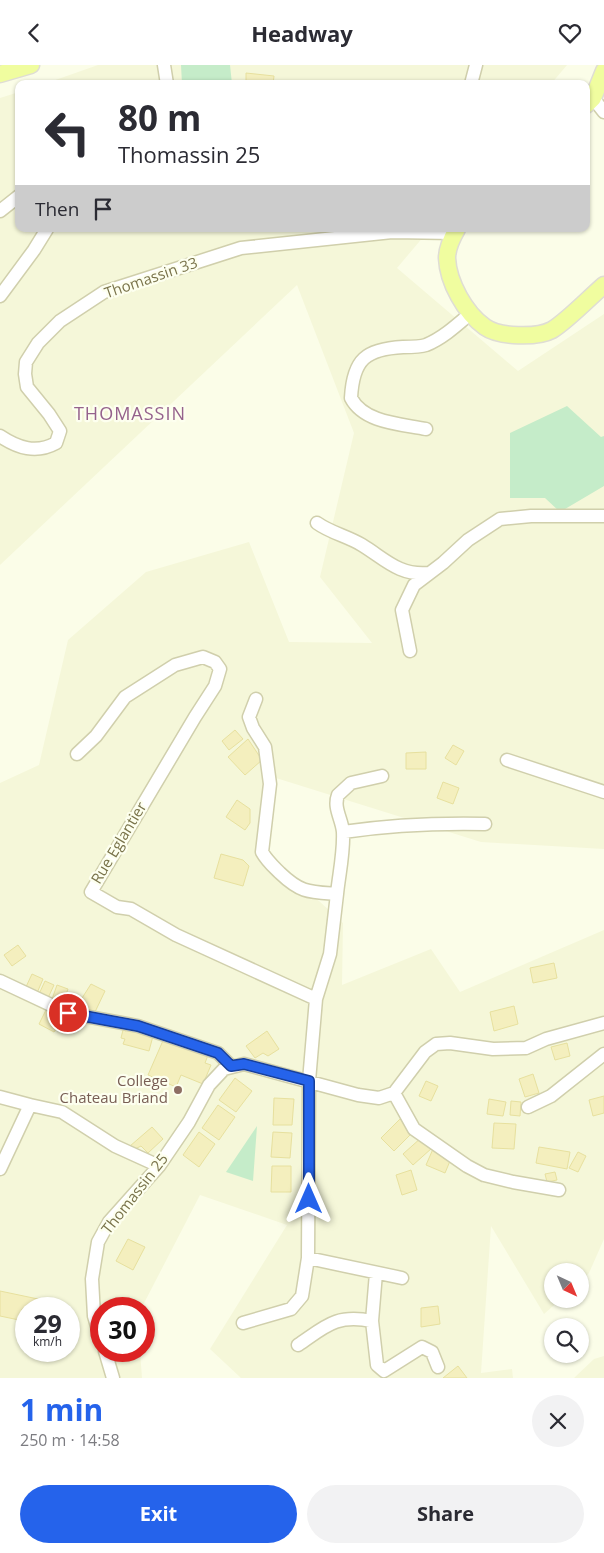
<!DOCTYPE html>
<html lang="en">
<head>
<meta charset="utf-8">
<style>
  :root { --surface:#fff; --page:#f2f2f3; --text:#2b2b33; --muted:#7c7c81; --accent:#2563eb }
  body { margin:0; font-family:"Open Sans",sans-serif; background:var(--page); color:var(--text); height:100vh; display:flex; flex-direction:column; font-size:19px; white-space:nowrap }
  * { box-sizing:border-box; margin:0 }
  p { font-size:16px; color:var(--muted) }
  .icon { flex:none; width:28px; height:28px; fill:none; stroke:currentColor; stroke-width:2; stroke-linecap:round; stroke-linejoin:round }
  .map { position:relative; height:1313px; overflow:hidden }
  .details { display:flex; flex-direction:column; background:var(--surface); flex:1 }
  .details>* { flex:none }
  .guide { position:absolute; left:15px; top:15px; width:575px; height:152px; border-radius:10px; box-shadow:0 1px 4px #0004; background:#fff; color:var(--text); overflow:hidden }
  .needle { width:32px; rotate:136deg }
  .controls { position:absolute; left:544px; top:1198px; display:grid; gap:10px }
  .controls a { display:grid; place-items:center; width:45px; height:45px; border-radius:50%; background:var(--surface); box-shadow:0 1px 4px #0004; font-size:25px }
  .speed { position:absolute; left:15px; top:1232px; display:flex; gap:10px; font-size:25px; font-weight:700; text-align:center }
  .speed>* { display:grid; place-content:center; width:65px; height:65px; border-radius:50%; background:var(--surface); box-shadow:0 1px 4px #0004; line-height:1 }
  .speed small { font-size:12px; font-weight:400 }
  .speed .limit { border:8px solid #d22; background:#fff; color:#111 }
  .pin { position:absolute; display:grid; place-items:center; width:42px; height:42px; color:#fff; margin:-21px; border:2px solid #fff; border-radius:50%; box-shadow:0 1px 5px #0007 }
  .me { position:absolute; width:55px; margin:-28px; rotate:0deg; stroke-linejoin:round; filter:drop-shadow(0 0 4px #0008) }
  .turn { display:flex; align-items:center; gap:18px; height:105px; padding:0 20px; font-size:22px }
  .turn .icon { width:65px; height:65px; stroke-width:2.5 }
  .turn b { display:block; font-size:35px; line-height:42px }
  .then { display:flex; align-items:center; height:48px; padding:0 20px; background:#0003; gap:10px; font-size:19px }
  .round { display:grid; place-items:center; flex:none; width:52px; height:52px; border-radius:26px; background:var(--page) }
  .headline { display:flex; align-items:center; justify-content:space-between; height:85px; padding:0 20px }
  h1 { font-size:30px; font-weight:700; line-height:38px; color:var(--accent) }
  .primary-button { display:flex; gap:10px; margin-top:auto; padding:10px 20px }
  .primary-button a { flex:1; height:58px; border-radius:30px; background:var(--accent); color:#fff; font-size:20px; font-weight:700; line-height:58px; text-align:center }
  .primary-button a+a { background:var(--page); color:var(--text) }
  header { display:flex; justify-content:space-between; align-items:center; height:65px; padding:0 20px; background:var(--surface); font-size:22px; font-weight:700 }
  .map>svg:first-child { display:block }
  .residential { fill:#f5f7d9; fill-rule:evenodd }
  .green { fill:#c5ecc9 }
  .building { fill:#f4efbe; stroke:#e7e09e }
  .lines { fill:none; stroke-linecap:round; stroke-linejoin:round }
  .minor-casing { stroke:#d0cfac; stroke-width:15 }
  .major-casing { stroke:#dfddd4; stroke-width:19 }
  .minor { stroke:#fff; stroke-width:12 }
  .major { stroke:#f0fd9f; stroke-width:16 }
  .route-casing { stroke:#184099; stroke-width:12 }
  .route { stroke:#2563eb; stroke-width:9 }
  .education-dot { fill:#8d6e63; stroke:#fdffef; stroke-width:2 }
  .labels { text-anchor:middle; stroke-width:4.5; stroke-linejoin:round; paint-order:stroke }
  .street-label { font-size:15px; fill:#79734a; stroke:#fdffef }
  .education-label { font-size:15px; fill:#785e54; stroke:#fdffef; text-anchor:end }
  .quarter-label { font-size:18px; letter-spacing:1px; fill:#95628c; stroke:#fdffef }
</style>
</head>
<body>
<header><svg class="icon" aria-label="back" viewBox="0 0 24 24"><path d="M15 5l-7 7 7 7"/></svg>Headway<svg class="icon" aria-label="heart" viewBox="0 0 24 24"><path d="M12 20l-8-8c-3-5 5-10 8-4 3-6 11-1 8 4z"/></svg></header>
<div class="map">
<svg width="604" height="1313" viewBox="0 0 604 1313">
  <rect width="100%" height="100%" fill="#fbfde8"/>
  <path class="residential" d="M98,0H567L551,19H44Z
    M19,27V164H430L397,203L518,306L604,249V784L481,777L276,713L258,780L343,858L342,920L431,884L460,927L604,865V1174L589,1208L580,1217V1206H552V1234H561L544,1249L491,1161L481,1308L512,1304L513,1313H241L210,1284L287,1160L200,1130L141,1244H101V1286H140L142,1313H0V718L39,700L68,575L146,507L249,477L289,577L372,578L320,512L354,368L297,220L0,500V33ZM26,1244H69V1286H26Z
    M604,1291V1313H574L594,1294Z"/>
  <path class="green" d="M181,0H230L232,19H182Z
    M567,341L601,372L604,371V421L560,447L545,433H510V368Z
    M257,1061L253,1116L226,1107Z"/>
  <path class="building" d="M246,8L274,11L273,19H246Z
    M235,665L243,674L229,685L222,676Z
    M248,674L262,695L245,710L228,692Z
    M453,680L464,686L456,700L445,693Z
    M426,687V704H406V688Z
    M443,717L459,723L453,739L437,733Z
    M237,735L250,744V758L245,765L226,752Z
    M221,789L243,795L249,801L243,821L214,813Z
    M18,880L26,891L12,901L4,890Z
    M554,898L557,913L533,918L530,903Z
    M32,909L43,914L37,928L25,924Z
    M45,916L54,920L48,933L39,929Z
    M91,919L105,926L95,947L77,941Z
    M57,920L68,924L62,941L51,937Z
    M514,941L518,959L494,966L490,947Z
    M46,945L63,954L54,967L39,959Z
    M128,961L153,971L149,986L123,979L125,974L121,973L123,965L126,966Z
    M267,966L279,984L268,991L263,988L255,993L246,981Z
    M165,971L208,990L205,998L211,1000L203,1019L181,1010L176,1022L148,1010Z
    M567,978L570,991L555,995L551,982Z
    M533,1009L539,1028L525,1032L519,1014Z
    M235,1013L252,1026L236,1047L219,1035Z
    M426,1016L438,1021L431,1036L419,1031Z
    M604,1031V1048L593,1051L589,1035Z
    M274,1033L294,1034L292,1060H273Z
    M489,1034L506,1037L503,1051L487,1049Z
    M511,1036L521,1037L520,1051L510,1050Z
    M218,1040L235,1052L219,1075L202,1063Z
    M400,1054L413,1067L394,1086L381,1073Z
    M494,1058L516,1059L514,1084L492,1083Z
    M152,1062L163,1074L148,1088L141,1081L133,1085L130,1081Z
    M199,1067L215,1079L199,1102L183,1090Z
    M273,1067L292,1068L290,1093L271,1092Z
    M422,1072L432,1083L413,1100L403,1089Z
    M539,1082L570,1087L567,1104L536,1098Z
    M433,1084L445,1089L443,1093L450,1096L445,1108L426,1100Z
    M578,1087L586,1091L578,1107L569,1103Z
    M272,1101H291V1127H271Z
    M411,1105L417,1125L402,1130L396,1110Z
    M555,1107L557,1115L547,1117L545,1109Z
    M128,1174L145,1182L133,1205L116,1196Z
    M0,1226L38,1234L36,1244H22L19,1255L0,1251Z
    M438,1241L440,1259L421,1262V1243Z
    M458,1301L467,1313H443Z"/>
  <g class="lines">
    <g class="minor-casing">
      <path id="minor" d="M164,0L167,19
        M471,19L476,0
        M593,33L604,47
        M0,146L19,131
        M0,231L34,185L47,164
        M426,364C401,359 364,358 351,333C353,294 366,284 403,282C410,282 420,282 426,280C443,273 457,260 471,248
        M0,371C18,383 36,389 56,378L60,366L49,349L27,322L25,309L26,297L38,278L60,256L104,227L241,183L392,167L455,168
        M317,458C331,468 347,471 362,480C385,494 399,511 429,508
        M410,586L402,545L414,520L443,498L468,475L500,454L531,451H604
        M256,634L249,652L253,663L265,682L270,719L262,787C267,796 273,801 280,808C301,828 309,827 337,829L330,889L316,934
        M77,689L96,671L125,632L175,600L203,592L215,597L220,604L215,621L195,652L91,827L117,842L131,844L176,870L316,934L309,1016L308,1193L302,1231L291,1244L243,1258
        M507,695L604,727
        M343,767C391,760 437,758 485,759
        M337,829C339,809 344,788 343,767C342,754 333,743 338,730L351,718L382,711
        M0,916L68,948L138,961L218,988L231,1001
        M394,1028L414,1064L467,1101L484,1110L513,1117L559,1125
        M0,1032L30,1040
        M528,1042L551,1031L604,989
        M0,1104L30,1040L62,1047L115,1081L159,1101
        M308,1193L402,1213
        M376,1208L372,1256L377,1300L384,1306L422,1282L432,1287L438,1302
        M101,1275L94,1251L92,1214L98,1177L109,1157L159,1101L189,1057L209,1020L224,1004L244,999L358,1030L379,1033L394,1028L425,987L436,979L450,978L493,984L526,983L546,974L604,958
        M298,1280C326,1261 336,1249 372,1256
        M105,1286L113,1313"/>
    </g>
    <g class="major-casing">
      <path id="major" d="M0,9L31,0
        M586,40L593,33L604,6
        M457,164C453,171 447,184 447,193C448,217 465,248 485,262C499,272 537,273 552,265C567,256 590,232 604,220"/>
    </g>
    <use href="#minor" class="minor"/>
    <use href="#major" class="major"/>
  </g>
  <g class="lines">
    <g class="route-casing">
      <path id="route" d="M68,948L138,961L218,988L231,1001L244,999L309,1016V1134"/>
    </g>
    <use href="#route" class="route"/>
  </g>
  <circle class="education-dot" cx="178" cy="1025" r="5"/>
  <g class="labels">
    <g class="street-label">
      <text transform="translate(151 213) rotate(-19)" y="5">Thomassin 33</text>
      <text transform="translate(119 778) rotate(-59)" y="5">Rue Eglantier</text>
      <text transform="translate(135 1129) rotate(-52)" y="5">Thomassin 25</text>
    </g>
    <g class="education-label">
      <text x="168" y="1021">College<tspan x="168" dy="17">Chateau Briand</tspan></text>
    </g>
    <g class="quarter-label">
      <text x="130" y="355">THOMASSIN</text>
    </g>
  </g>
</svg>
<div class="controls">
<a><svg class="needle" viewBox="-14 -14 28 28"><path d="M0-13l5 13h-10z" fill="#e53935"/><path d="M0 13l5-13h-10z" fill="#7c7c81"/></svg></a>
<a><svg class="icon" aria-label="search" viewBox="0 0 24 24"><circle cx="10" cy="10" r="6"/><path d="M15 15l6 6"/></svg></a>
</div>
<div class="speed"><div>29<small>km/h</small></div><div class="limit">30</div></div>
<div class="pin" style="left:68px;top:948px;background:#d93025"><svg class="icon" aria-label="arrive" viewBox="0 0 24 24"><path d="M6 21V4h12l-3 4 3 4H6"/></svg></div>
<svg class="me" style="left:309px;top:1134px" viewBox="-20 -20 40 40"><path d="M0-17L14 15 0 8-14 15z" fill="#2563eb" stroke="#fff" stroke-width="4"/></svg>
<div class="guide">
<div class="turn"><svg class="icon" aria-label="left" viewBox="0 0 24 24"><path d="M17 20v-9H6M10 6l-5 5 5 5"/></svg><div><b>80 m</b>Thomassin 25</div></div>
<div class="then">Then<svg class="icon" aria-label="arrive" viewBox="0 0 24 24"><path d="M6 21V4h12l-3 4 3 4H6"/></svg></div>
</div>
</div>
<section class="details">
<div class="headline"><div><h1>1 min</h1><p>250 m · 14:58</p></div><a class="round"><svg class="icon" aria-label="close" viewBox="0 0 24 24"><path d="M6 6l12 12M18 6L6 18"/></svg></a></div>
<div class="primary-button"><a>Exit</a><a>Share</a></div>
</section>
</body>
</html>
